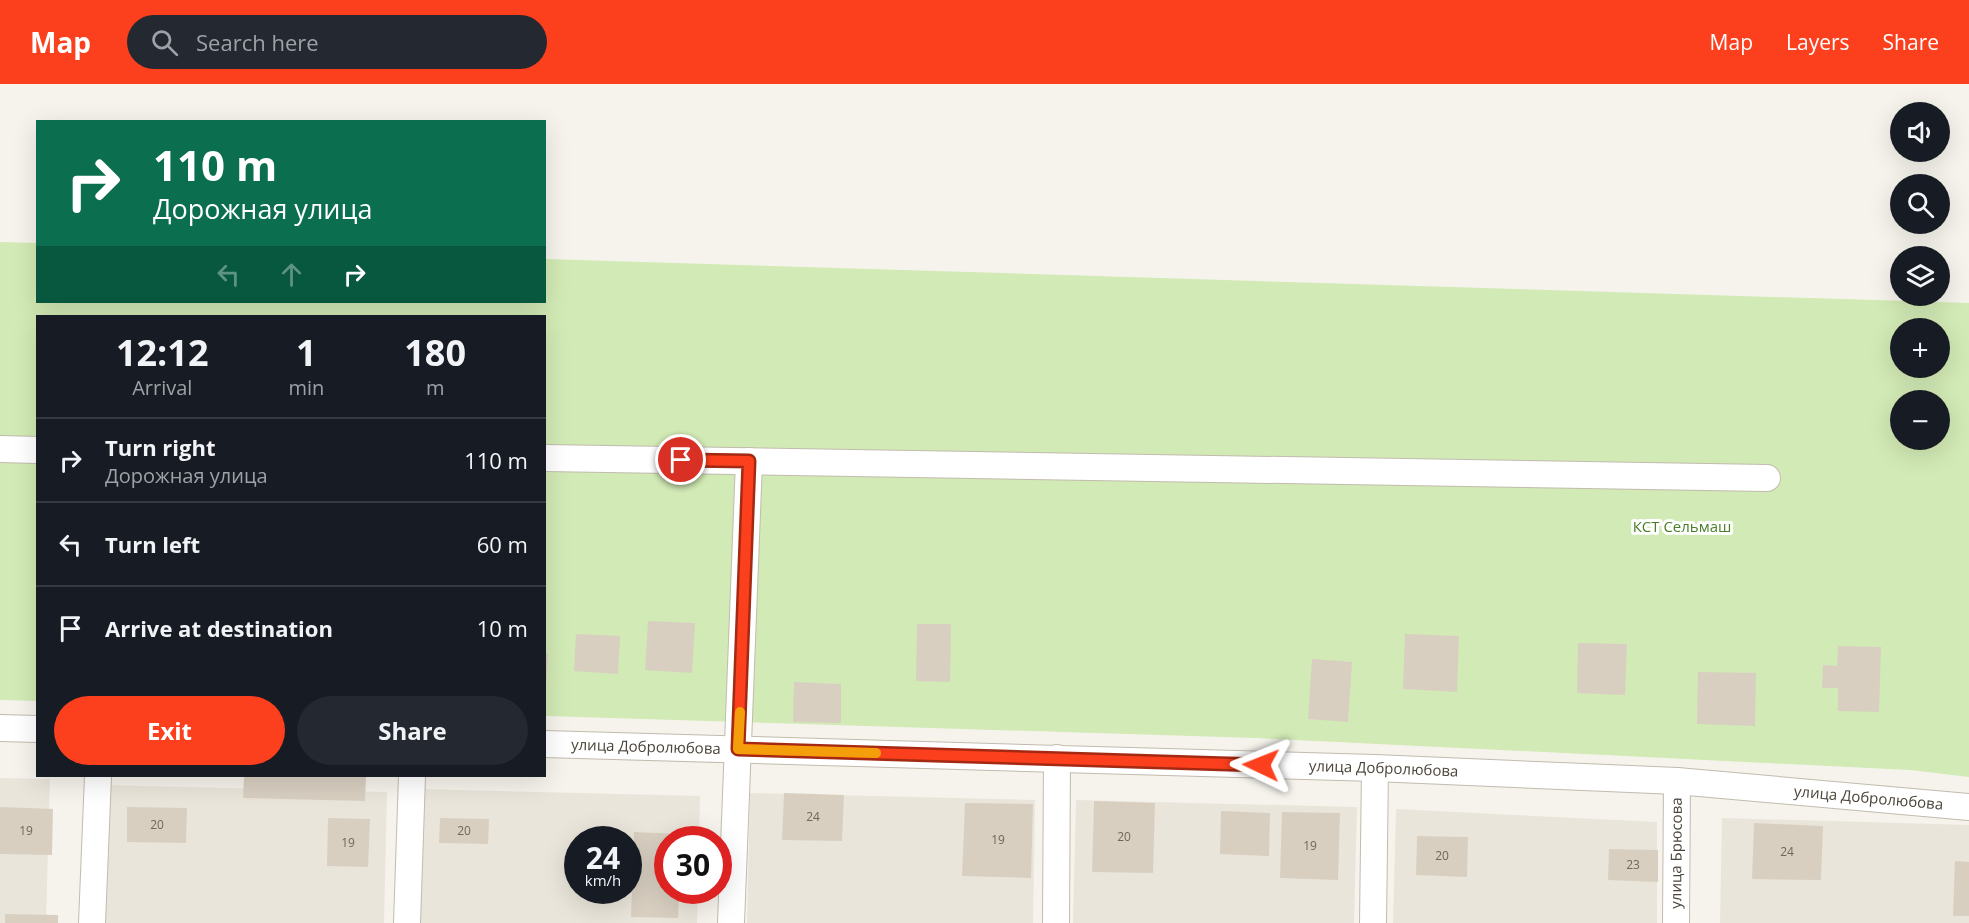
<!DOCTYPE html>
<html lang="en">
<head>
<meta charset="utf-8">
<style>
  :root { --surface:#171b24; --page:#242831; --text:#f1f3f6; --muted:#9ea1a6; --line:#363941; --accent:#fc3f1d }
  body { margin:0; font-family:"Open Sans",sans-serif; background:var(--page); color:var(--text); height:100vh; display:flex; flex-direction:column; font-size:22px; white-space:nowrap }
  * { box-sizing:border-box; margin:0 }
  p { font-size:20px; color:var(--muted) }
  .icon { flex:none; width:33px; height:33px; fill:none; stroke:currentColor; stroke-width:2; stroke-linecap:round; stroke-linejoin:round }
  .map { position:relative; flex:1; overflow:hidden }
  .drawer { position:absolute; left:36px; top:231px; width:510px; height:462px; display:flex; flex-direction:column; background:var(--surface); border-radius:0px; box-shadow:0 6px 24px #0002 }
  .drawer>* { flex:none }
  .banner { position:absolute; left:36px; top:36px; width:510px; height:183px; border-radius:0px; box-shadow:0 6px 24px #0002; background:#0b6e4f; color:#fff; overflow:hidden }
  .buttons { position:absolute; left:1890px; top:18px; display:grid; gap:12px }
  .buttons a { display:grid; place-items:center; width:60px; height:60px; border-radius:50%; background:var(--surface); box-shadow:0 6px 24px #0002; font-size:30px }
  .speed { position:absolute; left:564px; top:742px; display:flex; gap:12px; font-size:30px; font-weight:700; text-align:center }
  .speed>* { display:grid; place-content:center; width:78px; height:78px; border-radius:50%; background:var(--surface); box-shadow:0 6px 24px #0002; line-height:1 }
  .speed small { font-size:15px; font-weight:400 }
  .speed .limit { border:9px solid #d22; background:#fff; color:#111 }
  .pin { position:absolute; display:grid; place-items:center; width:51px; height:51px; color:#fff; margin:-26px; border:3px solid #fff; border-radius:50%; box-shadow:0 2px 6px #0007 }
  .me { position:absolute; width:66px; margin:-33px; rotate:272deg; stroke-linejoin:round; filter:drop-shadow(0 0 4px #0008) }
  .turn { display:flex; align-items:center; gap:21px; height:126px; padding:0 18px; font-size:27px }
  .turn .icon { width:78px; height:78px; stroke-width:2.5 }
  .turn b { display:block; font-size:42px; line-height:51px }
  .lanes { display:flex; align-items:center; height:57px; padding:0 18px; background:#0003; justify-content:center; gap:30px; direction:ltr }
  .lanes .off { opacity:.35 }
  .eta { display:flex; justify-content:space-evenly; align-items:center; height:102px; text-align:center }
  .eta b { font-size:36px; font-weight:700; line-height:42px }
  .action { display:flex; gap:12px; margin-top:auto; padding:12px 18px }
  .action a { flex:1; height:69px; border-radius:36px; background:var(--accent); color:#fff; font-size:24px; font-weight:700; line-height:69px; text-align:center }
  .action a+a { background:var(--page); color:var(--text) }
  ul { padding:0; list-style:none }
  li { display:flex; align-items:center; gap:18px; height:84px; padding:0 18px; border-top:2px solid var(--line) }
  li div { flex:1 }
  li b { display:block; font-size:22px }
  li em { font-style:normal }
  header { display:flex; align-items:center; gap:36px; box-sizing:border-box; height:84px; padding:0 30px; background:var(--accent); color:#fff }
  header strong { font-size:28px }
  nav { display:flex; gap:33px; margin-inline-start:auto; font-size:21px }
  .search { width:420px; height:54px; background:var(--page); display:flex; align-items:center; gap:15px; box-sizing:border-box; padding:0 21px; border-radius:33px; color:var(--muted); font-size:22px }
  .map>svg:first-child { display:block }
  .residential { fill:#eae5da; fill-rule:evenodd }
  .green { fill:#d2eab5; fill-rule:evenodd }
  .building { fill:#d8cfc1 }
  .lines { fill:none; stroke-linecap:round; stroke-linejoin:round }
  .minor-casing { stroke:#c2bbae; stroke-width:28 }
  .minor { stroke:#fff; stroke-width:26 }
  .route-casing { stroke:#a42913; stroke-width:15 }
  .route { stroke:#fc3f1d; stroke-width:10 }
  .slow { stroke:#f59e0b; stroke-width:10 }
  .labels { text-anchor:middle; stroke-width:6; stroke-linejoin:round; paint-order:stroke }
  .number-label { font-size:12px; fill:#6e675b }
  .park-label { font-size:15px; fill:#4a7f2a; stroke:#fff }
  .street-label { font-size:15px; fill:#4b4439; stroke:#fff }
</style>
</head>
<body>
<header>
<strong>Map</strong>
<div class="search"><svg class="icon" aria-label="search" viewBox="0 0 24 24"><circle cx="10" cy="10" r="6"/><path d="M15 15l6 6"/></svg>Search here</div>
<nav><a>Map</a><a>Layers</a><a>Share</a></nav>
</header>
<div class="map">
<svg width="1969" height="839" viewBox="0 0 1969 839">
  <rect width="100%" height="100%" fill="#f6f3ec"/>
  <path class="residential" d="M0,694L50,695L46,839H0Z
    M106,701L387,708L384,839H102Z
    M419,705L700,712L699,756H668V807H698L697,839H416ZM578,756H628V807H578Z
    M750,709L1035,716L1033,839H747Z
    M1076,716L1357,723L1354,839H1073Z
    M1396,725L1657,738V839H1393Z
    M1722,734L1969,741V839H1720Z"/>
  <path class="green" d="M0,158L37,159L38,218H544L545,175L1969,219V693L1910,686L1256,654L545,632L544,232H38L37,617L0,616ZM1900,244H1940V284H1900ZM1900,316H1940V356H1900Z"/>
  <path class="building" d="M648,537L695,539L692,589L645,586Z
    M917,540H951L950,598L916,597Z
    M576,550L620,552L618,590L574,587Z
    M1405,550L1459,552L1457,608L1403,605Z
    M1578,559L1627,560L1625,611L1577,609Z
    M1838,562L1881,563L1879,628L1838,627V604H1822L1823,581L1837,582Z
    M544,570H548L546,603H544Z
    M1312,575L1352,578L1348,638L1308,635Z
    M1698,588L1756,589L1755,642L1697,640Z
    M794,598L841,600V639L793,638Z
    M244,692H366L365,717L243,714Z
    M784,709L844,711L842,757L782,756Z
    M1094,717L1155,719L1153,789L1092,788Z
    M965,719L1033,720L1031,794L962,792Z
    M0,723L53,725L52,771L0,770Z
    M127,723L187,724L186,759L127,758Z
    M1221,727L1270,729L1269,772L1220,770Z
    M1282,728L1340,729L1338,796L1280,794Z
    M328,734L370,735L368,783L327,782Z
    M440,734L489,735L488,760L439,759Z
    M1754,739L1823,742L1821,796L1752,795Z
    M634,748L680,750V756H668V807H679L678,834L631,833Z
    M1417,752L1468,753L1467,793L1416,791Z
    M1609,765L1658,766V798L1608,796Z
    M1955,777L1969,778V832H1953Z
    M5,830L58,831V839H5Z"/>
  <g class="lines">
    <g class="minor-casing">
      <g id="minor">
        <path d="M0,365L38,366"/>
        <path d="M544,374L1767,394"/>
        <path d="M0,644L38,645"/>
        <path id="s1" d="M544,660L1375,684L1677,697L1969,723"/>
        <path d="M92,839L98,692"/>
        <path d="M407,839L412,692"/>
        <path d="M731,839L749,377"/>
        <path d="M1056,839L1057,674"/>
        <path d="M1373,839L1375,684"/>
        <path id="s2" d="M1676,839L1677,697"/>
      </g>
    </g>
    <use href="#minor" class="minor"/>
  </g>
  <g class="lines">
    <g class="route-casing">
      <path id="route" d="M681,376L749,377L738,665L1261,681"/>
    </g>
    <use href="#route" class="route"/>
    <path class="slow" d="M740,628L738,665L876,669"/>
  </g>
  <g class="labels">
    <g class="number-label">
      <text x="813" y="737">24</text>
      <text x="157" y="745">20</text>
      <text x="26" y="751">19</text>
      <text x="464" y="751">20</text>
      <text x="1124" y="757">20</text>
      <text x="998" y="760">19</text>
      <text x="348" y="763">19</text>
      <text x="1310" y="766">19</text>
      <text x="1787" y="772">24</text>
      <text x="1442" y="776">20</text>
      <text x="1633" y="785">23</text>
    </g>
    <g class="park-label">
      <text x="1682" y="448">КСТ Сельмаш</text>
    </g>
    <g class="street-label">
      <text dy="5" stroke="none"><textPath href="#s1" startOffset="102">улица Добролюбова</textPath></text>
      <text dy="5" stroke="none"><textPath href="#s1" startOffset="840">улица Добролюбова</textPath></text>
      <text dy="5" stroke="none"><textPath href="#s1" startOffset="1326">улица Добролюбова</textPath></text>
      <text dy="5" stroke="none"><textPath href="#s2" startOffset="70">улица Брюсова</textPath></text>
    </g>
  </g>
</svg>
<div class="buttons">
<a><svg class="icon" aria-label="sound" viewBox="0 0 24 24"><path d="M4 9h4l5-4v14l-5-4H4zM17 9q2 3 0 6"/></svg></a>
<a><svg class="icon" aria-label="search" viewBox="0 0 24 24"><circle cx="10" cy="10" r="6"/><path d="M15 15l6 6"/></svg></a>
<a><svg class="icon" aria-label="layers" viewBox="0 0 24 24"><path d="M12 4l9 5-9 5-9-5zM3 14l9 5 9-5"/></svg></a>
<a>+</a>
<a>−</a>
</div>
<div class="speed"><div>24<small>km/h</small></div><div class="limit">30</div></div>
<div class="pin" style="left:681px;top:376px;background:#d93025"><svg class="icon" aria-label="arrive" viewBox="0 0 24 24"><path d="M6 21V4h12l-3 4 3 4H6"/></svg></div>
<svg class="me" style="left:1261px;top:681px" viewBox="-20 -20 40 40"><path d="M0-17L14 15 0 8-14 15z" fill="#fc3f1d" stroke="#fff" stroke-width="4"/></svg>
<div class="banner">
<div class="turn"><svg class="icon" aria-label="right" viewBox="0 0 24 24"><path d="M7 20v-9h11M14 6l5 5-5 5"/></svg><div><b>110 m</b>Дорожная улица</div></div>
<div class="lanes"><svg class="icon off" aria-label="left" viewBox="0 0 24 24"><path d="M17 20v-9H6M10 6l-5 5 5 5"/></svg><svg class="icon off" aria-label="ahead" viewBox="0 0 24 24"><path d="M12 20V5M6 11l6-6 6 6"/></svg><svg class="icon" aria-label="right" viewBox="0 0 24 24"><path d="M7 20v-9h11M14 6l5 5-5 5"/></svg></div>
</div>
<section class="drawer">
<div class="eta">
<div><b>12:12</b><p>Arrival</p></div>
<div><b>1</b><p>min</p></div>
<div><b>180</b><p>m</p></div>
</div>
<ul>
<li><svg class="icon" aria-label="right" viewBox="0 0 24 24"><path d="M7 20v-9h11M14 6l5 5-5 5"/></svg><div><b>Turn right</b><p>Дорожная улица</p></div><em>110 m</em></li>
<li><svg class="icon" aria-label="left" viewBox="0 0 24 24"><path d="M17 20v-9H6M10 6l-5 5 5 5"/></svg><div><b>Turn left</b></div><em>60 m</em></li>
<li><svg class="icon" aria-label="arrive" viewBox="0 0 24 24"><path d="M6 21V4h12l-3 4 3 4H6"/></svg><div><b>Arrive at destination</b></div><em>10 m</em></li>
</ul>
<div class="action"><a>Exit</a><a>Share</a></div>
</section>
</div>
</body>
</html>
